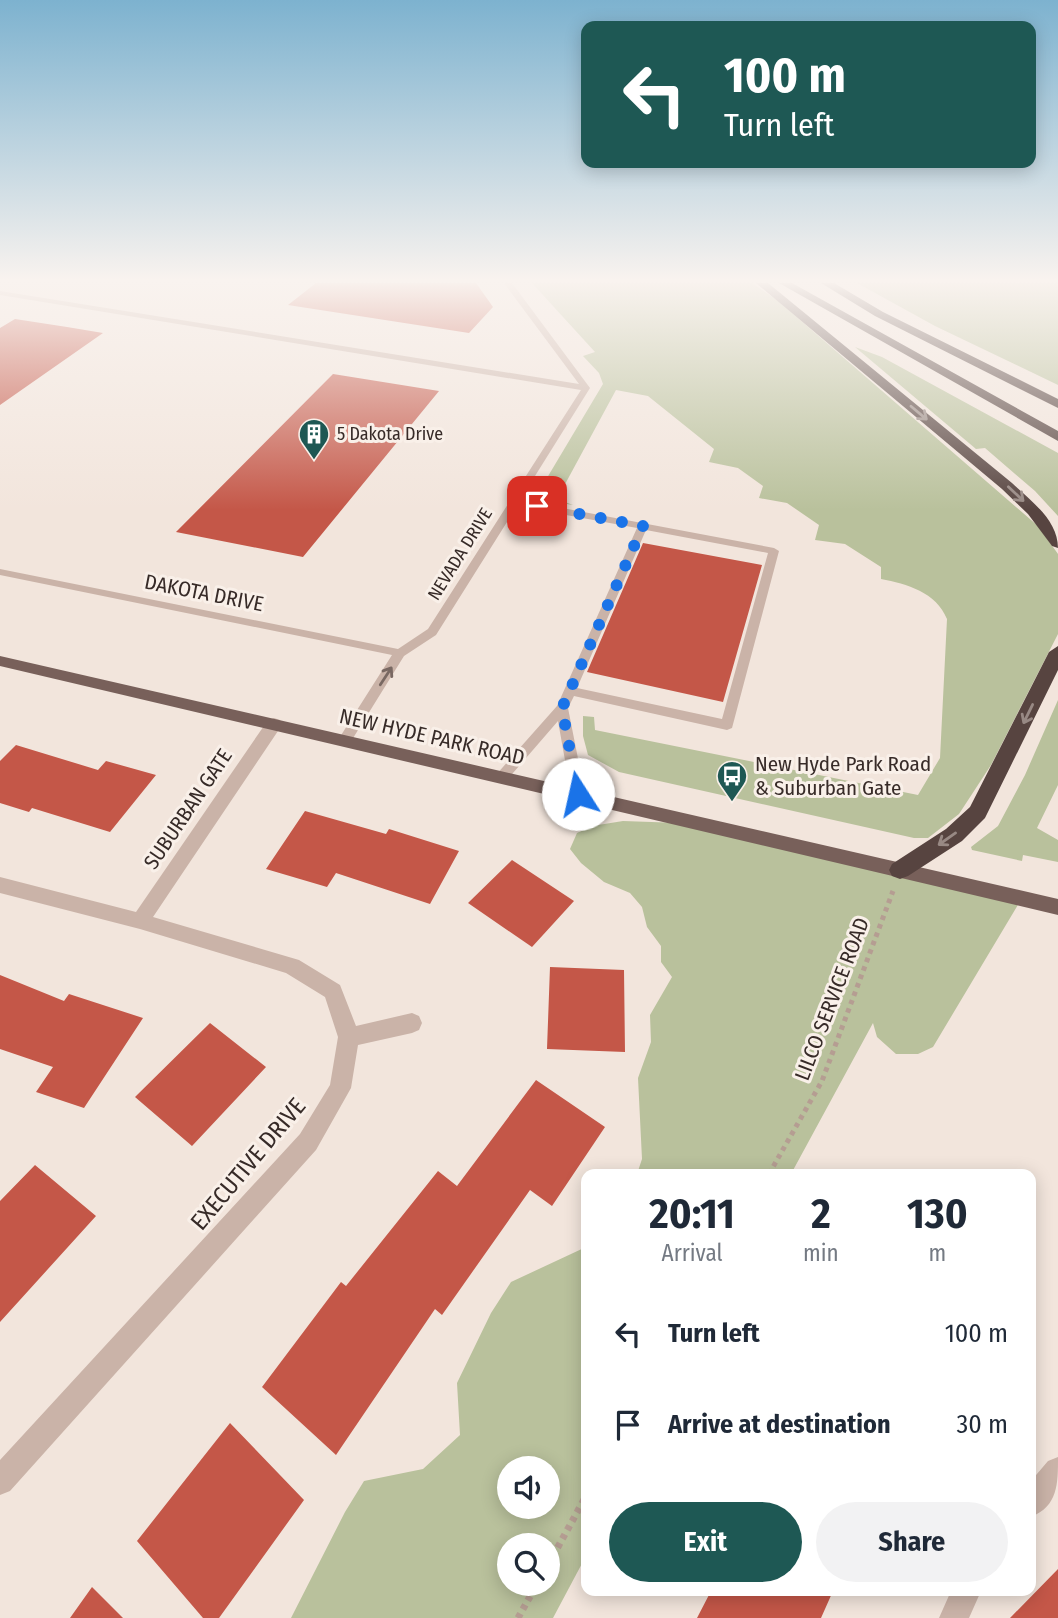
<!DOCTYPE html>
<html lang="en">
<head>
<meta charset="utf-8">
<style>
  :root { --surface:#fff; --page:#f2f2f3; --text:#1f2937; --muted:#747a83; --accent:#1e5854 }
  body { margin:0; font-family:"Fira Sans Condensed",sans-serif; background:var(--page); color:var(--text); height:100vh; display:flex; flex-direction:column; font-size:26px; white-space:nowrap }
  * { box-sizing:border-box; margin:0 }
  p { font-size:23px; color:var(--muted) }
  .icon { flex:none; width:38px; height:38px; fill:none; stroke:currentColor; stroke-width:2; stroke-linecap:round; stroke-linejoin:round }
  .map { position:relative; flex:1; overflow:hidden }
  .sheet { position:absolute; left:581px; top:1169px; width:455px; height:427px; display:flex; flex-direction:column; background:var(--surface); border-radius:14px; box-shadow:0 4px 18px #0003 }
  .sheet>* { flex:none }
  .guide { position:absolute; left:581px; top:21px; width:455px; height:147px; border-radius:14px; box-shadow:0 4px 18px #0003; background:#1e5854; color:#fff; overflow:hidden }
  .tools { position:absolute; left:497px; top:1456px; display:grid; gap:14px }
  .tools a { display:grid; place-items:center; width:63px; height:63px; border-radius:50%; background:var(--surface); box-shadow:0 4px 18px #0003; font-size:35px }
  .pin { position:absolute; display:grid; place-items:center; width:60px; height:60px; color:#fff; margin:-30px; border-radius:14px; box-shadow:0 4px 10px #0006 }
  .me { position:absolute; width:77px; margin:-38px; rotate:350deg; stroke-linejoin:round; filter:drop-shadow(0 0 5px #0008) }
  .turn { display:flex; align-items:center; gap:24px; height:147px; padding:0 28px; font-size:32px }
  .turn .icon { width:91px; height:91px; stroke-width:2.5 }
  .turn b { display:block; font-size:49px; line-height:60px }
  .eta { display:flex; justify-content:space-evenly; align-items:center; height:119px; text-align:center }
  .eta b { font-size:42px; font-weight:700; line-height:49px }
  .action { display:flex; gap:14px; margin-top:auto; padding:14px 28px }
  .action a { flex:1; height:80px; border-radius:42px; background:var(--accent); color:#fff; font-size:28px; font-weight:700; line-height:80px; text-align:center }
  .action a+a { background:var(--page); color:var(--text) }
  ul { padding:0; list-style:none }
  li { display:flex; align-items:center; gap:21px; height:91px; padding:0 28px }
  li div { flex:1 }
  li b { display:block; font-size:26px }
  li em { font-style:normal }
  .map>svg:first-child { display:block }
  .green { fill:#b9c19c; fill-rule:evenodd }
  .building { fill:#c45748 }
  .lines { fill:none; stroke-linecap:round; stroke-linejoin:round }
  .path-far1 { stroke:#b59d92; stroke-width:5; stroke-dasharray:4.5 4.5; stroke-linecap:butt }
  .path { stroke:#b59d92; stroke-width:7; stroke-dasharray:5 5; stroke-linecap:butt }
  .lane { fill:#cab3a8; fill-rule:evenodd }
  .street { fill:#cab3a8; fill-rule:evenodd }
  .primary { fill:#78605a; fill-rule:evenodd }
  .highway { fill:#574440; fill-rule:evenodd }
  .oneway { stroke:#988984 }
  .oneway2 { stroke:#796862 }
  .route { stroke:#1a73e8; stroke-width:12; stroke-dasharray:0 21.6 }
  .labels { text-anchor:middle; stroke-width:6; stroke-linejoin:round; paint-order:stroke }
  .far-poi-label { font-size:18px; fill:#372b28; stroke:#f9f0e9; text-anchor:start }
  .far-street-label { font-size:18px; fill:#372b28; stroke:#f9f0e9 }
  .street-label { font-size:21px; fill:#372b28; stroke:#f9f0e9 }
  .poi-label { font-size:21px; fill:#372b28; stroke:#f9f0e9; text-anchor:start }
  .near-street-label { font-size:24px; fill:#372b28; stroke:#f9f0e9 }
</style>
</head>
<body>
<div class="map">
<svg width="1058" height="1618" viewBox="0 0 1058 1618">
  <rect width="100%" height="100%" fill="#f2e5dc"/>
  <path class="green" d="M532,283H752L777,300L1038,526L1058,554V634L991,765L959,814L928,838H914L619,772L588,755L583,736V716L594,717L595,730L918,795L940,758L947,619C936,592 907,584 881,579V567L845,544L815,540L819,525L787,503L759,498L763,486L738,468L709,462L714,449L648,396L616,390L557,499L573,505L554,502L538,493L603,384L599,373L583,356L595,352Z
    M857,283H1058V385L935,326Z
    M855,347L882,357L1058,453V516L1035,491L985,448L976,449Z
    M1058,700V785L1037,828L1058,840V862L1023,855L1022,861L972,850L971,847L998,826L1025,775Z
    M623,821L680,823L1022,898L933,1047L918,1054H896L877,1037L873,1023L791,1174H637L642,1159L638,1078L651,1042L650,1015L672,977L661,962V946L647,927L642,907L630,893L604,882L581,863L570,849L577,833L592,826Z
    M586,1247V1556L553,1618H291L345,1512L364,1481L423,1469L460,1435L457,1383L491,1313L511,1282ZM509,1468H548V1507H509ZM548,1545V1584H509V1545Z"/>
  <path class="building" d="M316,283H476L493,307L469,333L288,305Z
    M15,319L67,327L103,333L0,405V328Z
    M333,374L439,391L303,557L176,532Z
    M643,543L762,565L723,702L587,672Z
    M16,745L98,770L106,761L156,775L110,832L32,808L29,812L0,803V761Z
    M305,811L386,834L389,829L459,851L430,904L336,873L327,887L266,869Z
    M512,860L574,901L532,947L468,903Z
    M550,967L624,970L625,1052L547,1049Z
    M0,975L64,1001L69,994L143,1018L84,1108L36,1092L53,1067L0,1049Z
    M210,1023L266,1067L192,1146L135,1097Z
    M536,1080L605,1127L552,1206L530,1190L442,1315L435,1309L336,1455L262,1387L341,1282L346,1286L438,1171L457,1186Z
    M35,1165L96,1216L0,1322V1201Z
    M230,1423L304,1500L219,1618H203L137,1541Z
    M1058,1569V1618H1010Z
    M92,1587L123,1618H70Z
    M711,1591H833L821,1618H697Z"/>
  <g class="lines">
    <path class="path-far1" d="M769,1174L822,1081L893,891"/>
    <path class="path" d="M548,1565L586,1496
      M518,1618L537,1584"/>
    <path class="lane" d="M504,283H512L590,388L520,500L774,548L779,551L732,728L727,730L574,696L568,708L585,794L583,798L578,799L571,794L558,721L507,780H497L495,776L557,706L637,528L517,506L436,635L404,656L350,743L345,745L338,740L392,655L0,575V569L398,649L428,629L581,390L0,295V291L579,384ZM646,530L768,553L722,719L577,688Z"/>
    <path class="street" d="M274,718L280,720L282,724L280,728L153,917L299,960L340,985L356,1026L412,1013L419,1016L422,1023L419,1030L412,1033L358,1045L351,1088L316,1150L10,1491L0,1495V1460L300,1134L330,1085L338,1037L325,997L286,973L140,929L0,893V877L136,912L268,720Z
      M1058,1457C1058,1484 1058,1506 1031,1517V1481L1048,1461Z
      M951,1591H981L969,1618H939Z"/>
    <path class="primary" d="M0,656L1058,899V915L0,666Z"/>
    <path class="highway" d="M756,283H768L1012,483C1031,501 1058,520 1058,548L1052,546L1028,514L1002,489Z
      M779,283H792L1058,431V441Z
      M821,283H834L883,312L1058,399V408L875,316Z
      M1058,646V670L985,818L962,841L908,876L900,879L892,876L889,870L892,864L946,829L970,807L1049,652Z"/>
  </g>
  <defs><path id="oneway-shaft" d="M-6 0H5M1.5-3L5.5 0L1.5 3" fill="none" stroke-width="1.6" stroke-linecap="round" stroke-linejoin="round" transform="scale(1.75)"/></defs>
  <g class="oneway">
    <use href="#oneway-shaft" transform="translate(919 413) rotate(40)"/>
    <use href="#oneway-shaft" transform="translate(1016 494) rotate(43)"/>
    <use href="#oneway-shaft" transform="translate(1028 714) rotate(116)"/>
    <use href="#oneway-shaft" transform="translate(947 839) rotate(145)"/>
  </g>
  <use class="oneway2" href="#oneway-shaft" transform="translate(386 676) rotate(-57)"/>
  <linearGradient id="sky" x2="0" y2="1"><stop stop-color="#7db2cf"/><stop offset="0.55" stop-color="#f9f3ef"/><stop offset="1" stop-color="#f9f3ef" stop-opacity="0"/></linearGradient>
  <rect width="1058" height="510" fill="url(#sky)"/>
  <g class="lines">
    <path class="route" d="M537,506L643,526L562,708L578,794"/>
  </g>
  <defs>
    <g id="building-pin" transform="scale(1.575)"><path d="M0 17L-7.5 6A9.5 9.5 0 1 1 7.5 6Z" fill="#1e5854" stroke="#f9f0e9"/><path d="M-4-6H4V6H1V3H-1V6H-4ZM-2.5-4.3h1.7v1.8h-1.7ZM.8-4.3h1.7v1.8H.8ZM-2.5-1h1.7V.8h-1.7ZM.8-1h1.7V.8H.8Z" fill="#fff"/></g>
    <g id="bus-pin" transform="scale(1.575)"><path d="M0 17L-7.5 6A9.5 9.5 0 1 1 7.5 6Z" fill="#1e5854" stroke="#f9f0e9"/><path d="M-5-6H5V4H4V6H2V4H-2V6H-4V4H-5ZM-3.5-4V0h7V-4ZM-3.5 1.2v1.5H-2V1.2ZM2 1.2v1.5H3.5V1.2Z" fill="#fff"/></g>
  </defs>
  <g fill-rule="evenodd">
    <use href="#building-pin" x="314" y="434"/>
    <use href="#bus-pin" x="732" y="776"/>
  </g>
  <g class="labels">
    <g class="far-poi-label">
      <text x="337" y="440">5 Dakota Drive</text>
    </g>
    <g class="far-street-label">
      <text transform="translate(460 554) rotate(-58)" y="6">NEVADA DRIVE</text>
    </g>
    <g class="street-label">
      <text transform="translate(204 593) rotate(11)" y="7">DAKOTA DRIVE</text>
      <text transform="translate(432 737) rotate(13)" y="7">NEW HYDE PARK ROAD</text>
      <text transform="translate(188 809) rotate(-56)" y="7">SUBURBAN GATE</text>
      <text transform="translate(832 999) rotate(-69)" y="7">LILCO SERVICE ROAD</text>
    </g>
    <g class="poi-label">
      <text x="755" y="771">New Hyde Park Road<tspan x="755" dy="24">&amp; Suburban Gate</tspan></text>
    </g>
    <g class="near-street-label">
      <text transform="translate(248 1164) rotate(-50)" y="8">EXECUTIVE DRIVE</text>
    </g>
  </g>
</svg>
<div class="tools">
<a><svg class="icon" aria-label="sound" viewBox="0 0 24 24"><path d="M4 9h4l5-4v14l-5-4H4zM17 9q2 3 0 6"/></svg></a>
<a><svg class="icon" aria-label="search" viewBox="0 0 24 24"><circle cx="10" cy="10" r="6"/><path d="M15 15l6 6"/></svg></a>
</div>
<div class="pin" style="left:537px;top:506px;background:#d93025"><svg class="icon" aria-label="arrive" viewBox="0 0 24 24"><path d="M6 21V4h12l-3 4 3 4H6"/></svg></div>
<svg class="me" style="left:578px;top:794px" viewBox="-20 -20 40 40"><circle r="19" fill="#fff"/><path d="M0-13L10 11 0 6-10 11z" fill="#1a73e8"/></svg>
<div class="guide">
<div class="turn"><svg class="icon" aria-label="left" viewBox="0 0 24 24"><path d="M17 20v-9H6M10 6l-5 5 5 5"/></svg><div><b>100 m</b>Turn left</div></div>
</div>
<section class="sheet">
<div class="eta">
<div><b>20:11</b><p>Arrival</p></div>
<div><b>2</b><p>min</p></div>
<div><b>130</b><p>m</p></div>
</div>
<ul>
<li><svg class="icon" aria-label="left" viewBox="0 0 24 24"><path d="M17 20v-9H6M10 6l-5 5 5 5"/></svg><div><b>Turn left</b></div><em>100 m</em></li>
<li><svg class="icon" aria-label="arrive" viewBox="0 0 24 24"><path d="M6 21V4h12l-3 4 3 4H6"/></svg><div><b>Arrive at destination</b></div><em>30 m</em></li>
</ul>
<div class="action"><a>Exit</a><a>Share</a></div>
</section>
</div>
</body>
</html>
